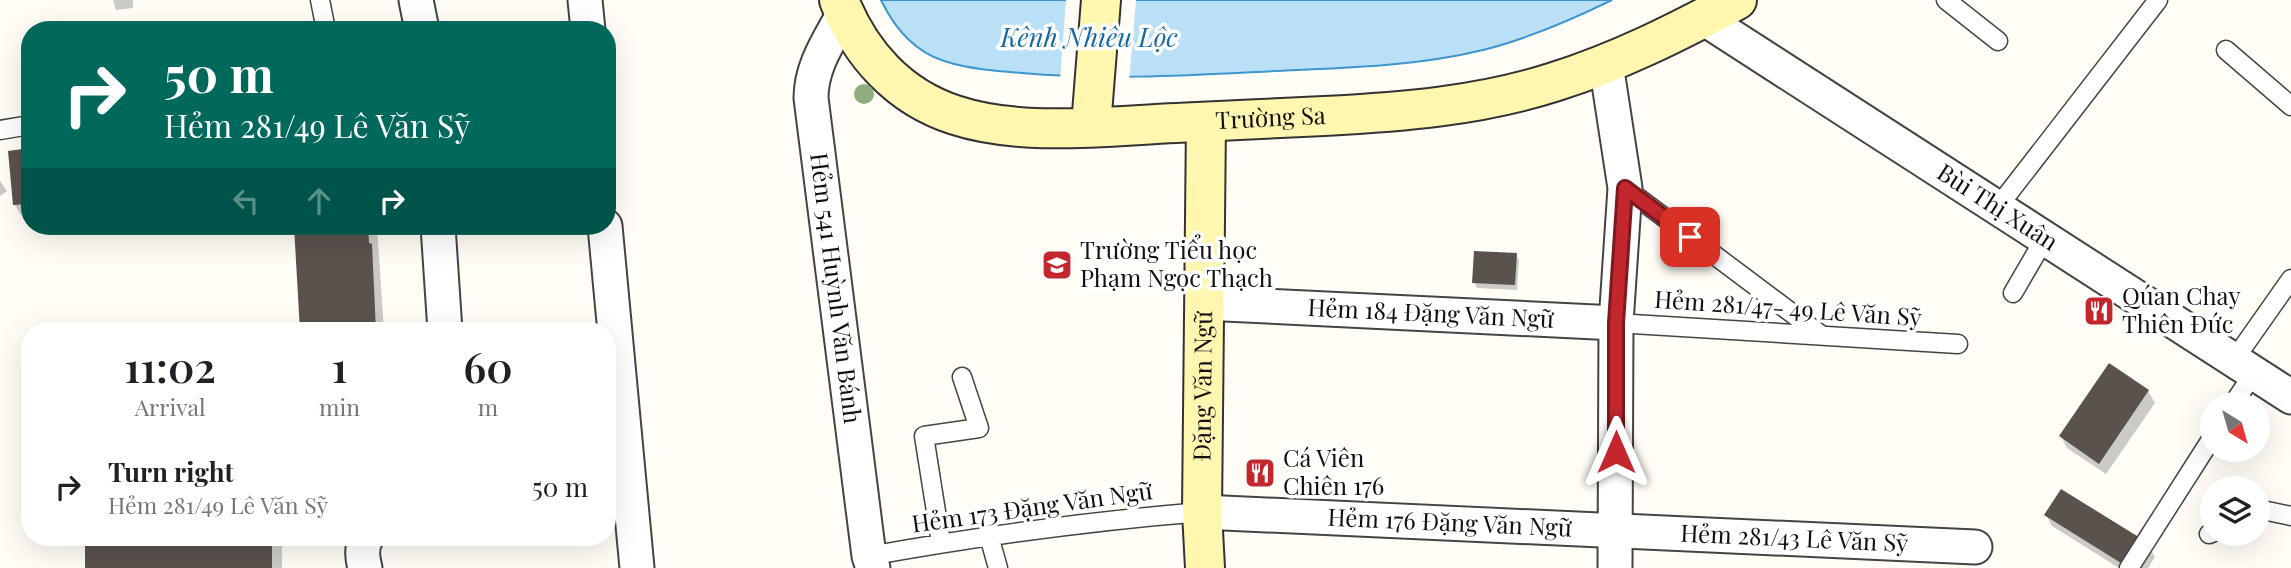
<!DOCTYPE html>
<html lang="en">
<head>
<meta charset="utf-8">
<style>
  :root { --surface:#fff; --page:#f6f6f6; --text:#202124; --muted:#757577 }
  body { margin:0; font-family:"Playfair Display",serif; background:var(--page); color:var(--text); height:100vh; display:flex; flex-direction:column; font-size:26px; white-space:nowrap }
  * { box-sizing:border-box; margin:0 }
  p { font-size:23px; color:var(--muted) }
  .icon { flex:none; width:38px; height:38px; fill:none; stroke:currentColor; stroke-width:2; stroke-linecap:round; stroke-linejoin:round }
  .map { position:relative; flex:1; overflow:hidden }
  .side { position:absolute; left:21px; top:322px; width:595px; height:224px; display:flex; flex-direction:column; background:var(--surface); border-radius:28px; box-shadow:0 7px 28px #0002 }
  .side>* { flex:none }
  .banner { position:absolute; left:21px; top:21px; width:595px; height:214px; border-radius:28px; box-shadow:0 7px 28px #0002; background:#00695c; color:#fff; overflow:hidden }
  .needle { width:46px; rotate:143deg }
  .buttons { position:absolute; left:2200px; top:392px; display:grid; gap:14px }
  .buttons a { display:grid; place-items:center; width:70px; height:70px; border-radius:50%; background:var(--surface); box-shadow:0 7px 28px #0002; font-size:35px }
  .pin { position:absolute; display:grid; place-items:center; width:60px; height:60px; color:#fff; margin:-30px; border-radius:14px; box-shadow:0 4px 10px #0006 }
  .me { position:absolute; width:77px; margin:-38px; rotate:0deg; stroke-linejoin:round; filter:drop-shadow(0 0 5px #0008) }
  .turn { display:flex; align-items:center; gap:24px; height:147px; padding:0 28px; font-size:32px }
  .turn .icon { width:91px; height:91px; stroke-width:2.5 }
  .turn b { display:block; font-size:49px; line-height:60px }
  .lanes { display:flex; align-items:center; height:66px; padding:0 28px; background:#0003; justify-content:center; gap:35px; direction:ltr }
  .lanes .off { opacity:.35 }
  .eta { display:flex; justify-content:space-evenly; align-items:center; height:119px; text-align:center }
  .eta b { font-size:42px; font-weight:600; line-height:49px }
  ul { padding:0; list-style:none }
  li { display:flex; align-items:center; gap:21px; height:91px; padding:0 28px }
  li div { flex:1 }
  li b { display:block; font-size:26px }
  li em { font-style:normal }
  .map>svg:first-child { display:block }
  .water { fill:#b9e0f7; stroke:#3f96cf; stroke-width:2 }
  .pier { fill:#fffdf5 }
  .shadow { fill:#0003 }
  .building { fill:#5a524d }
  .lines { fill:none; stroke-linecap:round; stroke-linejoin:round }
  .lane-casing { stroke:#444; stroke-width:21 }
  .street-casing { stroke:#444; stroke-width:37 }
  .secondary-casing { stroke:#333; stroke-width:42 }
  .lane { stroke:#fff; stroke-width:18 }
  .street { stroke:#fff; stroke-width:33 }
  .secondary { stroke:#fff6b0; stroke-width:38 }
  .tree { fill:#8dad7f }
  .route-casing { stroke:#7f191e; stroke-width:18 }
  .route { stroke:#c4262e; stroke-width:12 }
  .labels { text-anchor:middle; stroke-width:7; stroke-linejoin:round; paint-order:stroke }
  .street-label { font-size:24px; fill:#111; stroke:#fff }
  .poi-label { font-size:24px; fill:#111; stroke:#fff; text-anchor:start }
  .water-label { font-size:26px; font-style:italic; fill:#1768a6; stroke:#fff }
</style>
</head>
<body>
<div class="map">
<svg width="2291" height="568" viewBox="0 0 2291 568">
  <rect width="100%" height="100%" fill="#fffdf5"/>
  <path class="water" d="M881,0H1612C1571,20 1527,39 1483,50C1409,68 1332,68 1256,72C1178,76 1100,80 1022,73C995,71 969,69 944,61C913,51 894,27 881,0Z"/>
  <path class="pier" d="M1066,0H1136L1129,82L1060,80Z"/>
  <path class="shadow" d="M113,0H133V8L116,10Z
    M30,150V220H24L15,205Z
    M0,181L7,191L0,196Z
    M296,226H377L384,331H302Z
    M1516,255L1519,260L1517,290L1477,288L1474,282Z
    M2109,365L2148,391L2155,403L2106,474L2067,448L2061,436Z
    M2046,515L2148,545L2155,557L2148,568H2119L2052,526Z
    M86,537H282V568H86Z"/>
  <path class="building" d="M30,148V204L13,205L8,151Z
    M294,226H368L369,243L372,244L376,331H300Z
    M1474,251L1517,253L1515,285L1472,283Z
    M2109,363L2149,390L2099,464L2059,436Z
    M2061,489L2150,544L2129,568L2044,515Z
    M85,537H272V568H85Z"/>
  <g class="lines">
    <g class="lane-casing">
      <path id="lane" d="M320,0L326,30
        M1946,0L1998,41
        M2226,50L2291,106
        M0,130L30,125
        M1625,188L1821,335
        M1997,208L2158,0
        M2013,293L2045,238
        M1616,323L1958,344
        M2234,360L2291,279
        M2233,404L2254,373
        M2258,509L2291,516
        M2209,534L2212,533
        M989,536L998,568
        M941,543L924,436L979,428L962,377
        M869,556C980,536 1090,521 1202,512
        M2129,568L2212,438"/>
    </g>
    <g class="street-casing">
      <g id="street">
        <path d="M416,0L422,30"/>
        <path d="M585,0L588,30"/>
        <path id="s1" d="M844,13C829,41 811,66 811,98L869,556L873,568"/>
        <path id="s2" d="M1703,18L2291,397"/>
        <path d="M1606,64L1625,188L1616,323L1615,568"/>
        <path d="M438,226L445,331"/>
        <path d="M605,226L637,568"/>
        <path id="s3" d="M1203,303L1616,323"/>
        <path id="s4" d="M1202,512L1975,547"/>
        <path d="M365,568C362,557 361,546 367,537"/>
      </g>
    </g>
    <g class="secondary-casing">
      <g id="secondary">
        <path id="s5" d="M839,0C860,54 899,97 955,115C1022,137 1106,126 1176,123C1225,121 1275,118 1324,116C1402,112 1479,106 1554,82C1618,62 1678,32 1737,0"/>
        <path d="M1091,126L1101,0"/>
        <path id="s6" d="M1205,568L1202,512L1206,122"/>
      </g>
    </g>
    <use href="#lane" class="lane"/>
    <use href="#street" class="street"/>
    <use href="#secondary" class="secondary"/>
  </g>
  <circle class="tree" cx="864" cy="94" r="10"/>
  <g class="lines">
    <g class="route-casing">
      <path id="route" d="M1616,452V323L1625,188L1690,237"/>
    </g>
    <use href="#route" class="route"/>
  </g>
  <defs>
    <g id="school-square" transform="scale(1.575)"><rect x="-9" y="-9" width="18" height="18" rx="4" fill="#c4262e" stroke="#fff"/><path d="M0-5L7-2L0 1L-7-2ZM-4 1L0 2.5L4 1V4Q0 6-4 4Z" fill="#fff"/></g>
    <g id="restaurant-square" transform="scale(1.575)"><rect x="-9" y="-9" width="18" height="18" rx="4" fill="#c4262e" stroke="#fff"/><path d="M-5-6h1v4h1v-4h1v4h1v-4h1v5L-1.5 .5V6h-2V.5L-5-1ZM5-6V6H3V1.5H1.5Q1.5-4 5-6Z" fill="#fff"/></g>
  </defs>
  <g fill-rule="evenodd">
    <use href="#school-square" x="1057" y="265"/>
    <use href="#restaurant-square" x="2099" y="311"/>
    <use href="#restaurant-square" x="1260" y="473"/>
  </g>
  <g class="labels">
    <g class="street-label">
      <text dy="8" stroke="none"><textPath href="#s5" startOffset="486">Trường Sa</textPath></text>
      <text dy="8" stroke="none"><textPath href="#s2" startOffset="350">Bùi Thị Xuân</textPath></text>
      <text dy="8" stroke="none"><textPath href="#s1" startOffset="284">Hẻm 541 Huỳnh Văn Bánh</textPath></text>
      <text transform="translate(1788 309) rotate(4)" y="8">Hẻm 281/47- 49 Lê Văn Sỹ</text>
      <text dy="8" stroke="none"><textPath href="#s3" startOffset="228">Hẻm 184 Đặng Văn Ngữ</textPath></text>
      <text dy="8" stroke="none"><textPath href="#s6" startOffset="182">Đặng Văn Ngữ</textPath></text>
      <text transform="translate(1032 508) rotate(-8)" y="8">Hẻm 173 Đặng Văn Ngữ</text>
      <text dy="8" stroke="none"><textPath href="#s4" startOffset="248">Hẻm 176 Đặng Văn Ngữ</textPath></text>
      <text dy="8" stroke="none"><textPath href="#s4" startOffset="593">Hẻm 281/43 Lê Văn Sỹ</textPath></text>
    </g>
    <g class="poi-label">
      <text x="1080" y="259">Trường Tiểu học<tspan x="1080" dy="28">Phạm Ngọc Thạch</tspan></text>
      <text x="2122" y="305">Qúan Chay<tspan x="2122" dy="28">Thiên Đức</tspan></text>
      <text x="1283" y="467">Cá Viên<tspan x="1283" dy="28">Chiên 176</tspan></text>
    </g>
    <g class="water-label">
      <text x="1089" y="47">Kênh Nhiêu Lộc</text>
    </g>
  </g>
</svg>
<div class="buttons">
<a><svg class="needle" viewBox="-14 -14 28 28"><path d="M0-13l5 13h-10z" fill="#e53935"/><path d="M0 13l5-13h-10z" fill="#757577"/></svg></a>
<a><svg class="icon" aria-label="layers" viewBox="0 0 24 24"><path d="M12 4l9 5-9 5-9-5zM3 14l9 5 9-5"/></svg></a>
</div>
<div class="pin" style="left:1690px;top:237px;background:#d93025"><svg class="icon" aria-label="arrive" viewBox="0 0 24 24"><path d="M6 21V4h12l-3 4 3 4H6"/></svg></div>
<svg class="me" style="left:1616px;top:452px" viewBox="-20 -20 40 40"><path d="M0-17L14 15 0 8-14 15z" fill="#c4262e" stroke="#fff" stroke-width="4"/></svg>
<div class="banner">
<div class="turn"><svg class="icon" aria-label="right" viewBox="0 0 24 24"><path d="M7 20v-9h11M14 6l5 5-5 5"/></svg><div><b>50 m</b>Hẻm 281/49 Lê Văn Sỹ</div></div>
<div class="lanes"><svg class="icon off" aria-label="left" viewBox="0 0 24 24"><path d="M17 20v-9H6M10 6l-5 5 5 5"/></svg><svg class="icon off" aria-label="ahead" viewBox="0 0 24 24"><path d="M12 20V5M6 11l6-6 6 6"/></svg><svg class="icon" aria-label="right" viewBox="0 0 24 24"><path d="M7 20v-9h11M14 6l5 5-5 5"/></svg></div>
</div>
<section class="side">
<div class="eta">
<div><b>11:02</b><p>Arrival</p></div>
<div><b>1</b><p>min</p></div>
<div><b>60</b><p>m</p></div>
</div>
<ul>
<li><svg class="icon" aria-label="right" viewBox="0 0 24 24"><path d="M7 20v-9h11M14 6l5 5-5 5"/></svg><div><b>Turn right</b><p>Hẻm 281/49 Lê Văn Sỹ</p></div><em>50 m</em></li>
</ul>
</section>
</div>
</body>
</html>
